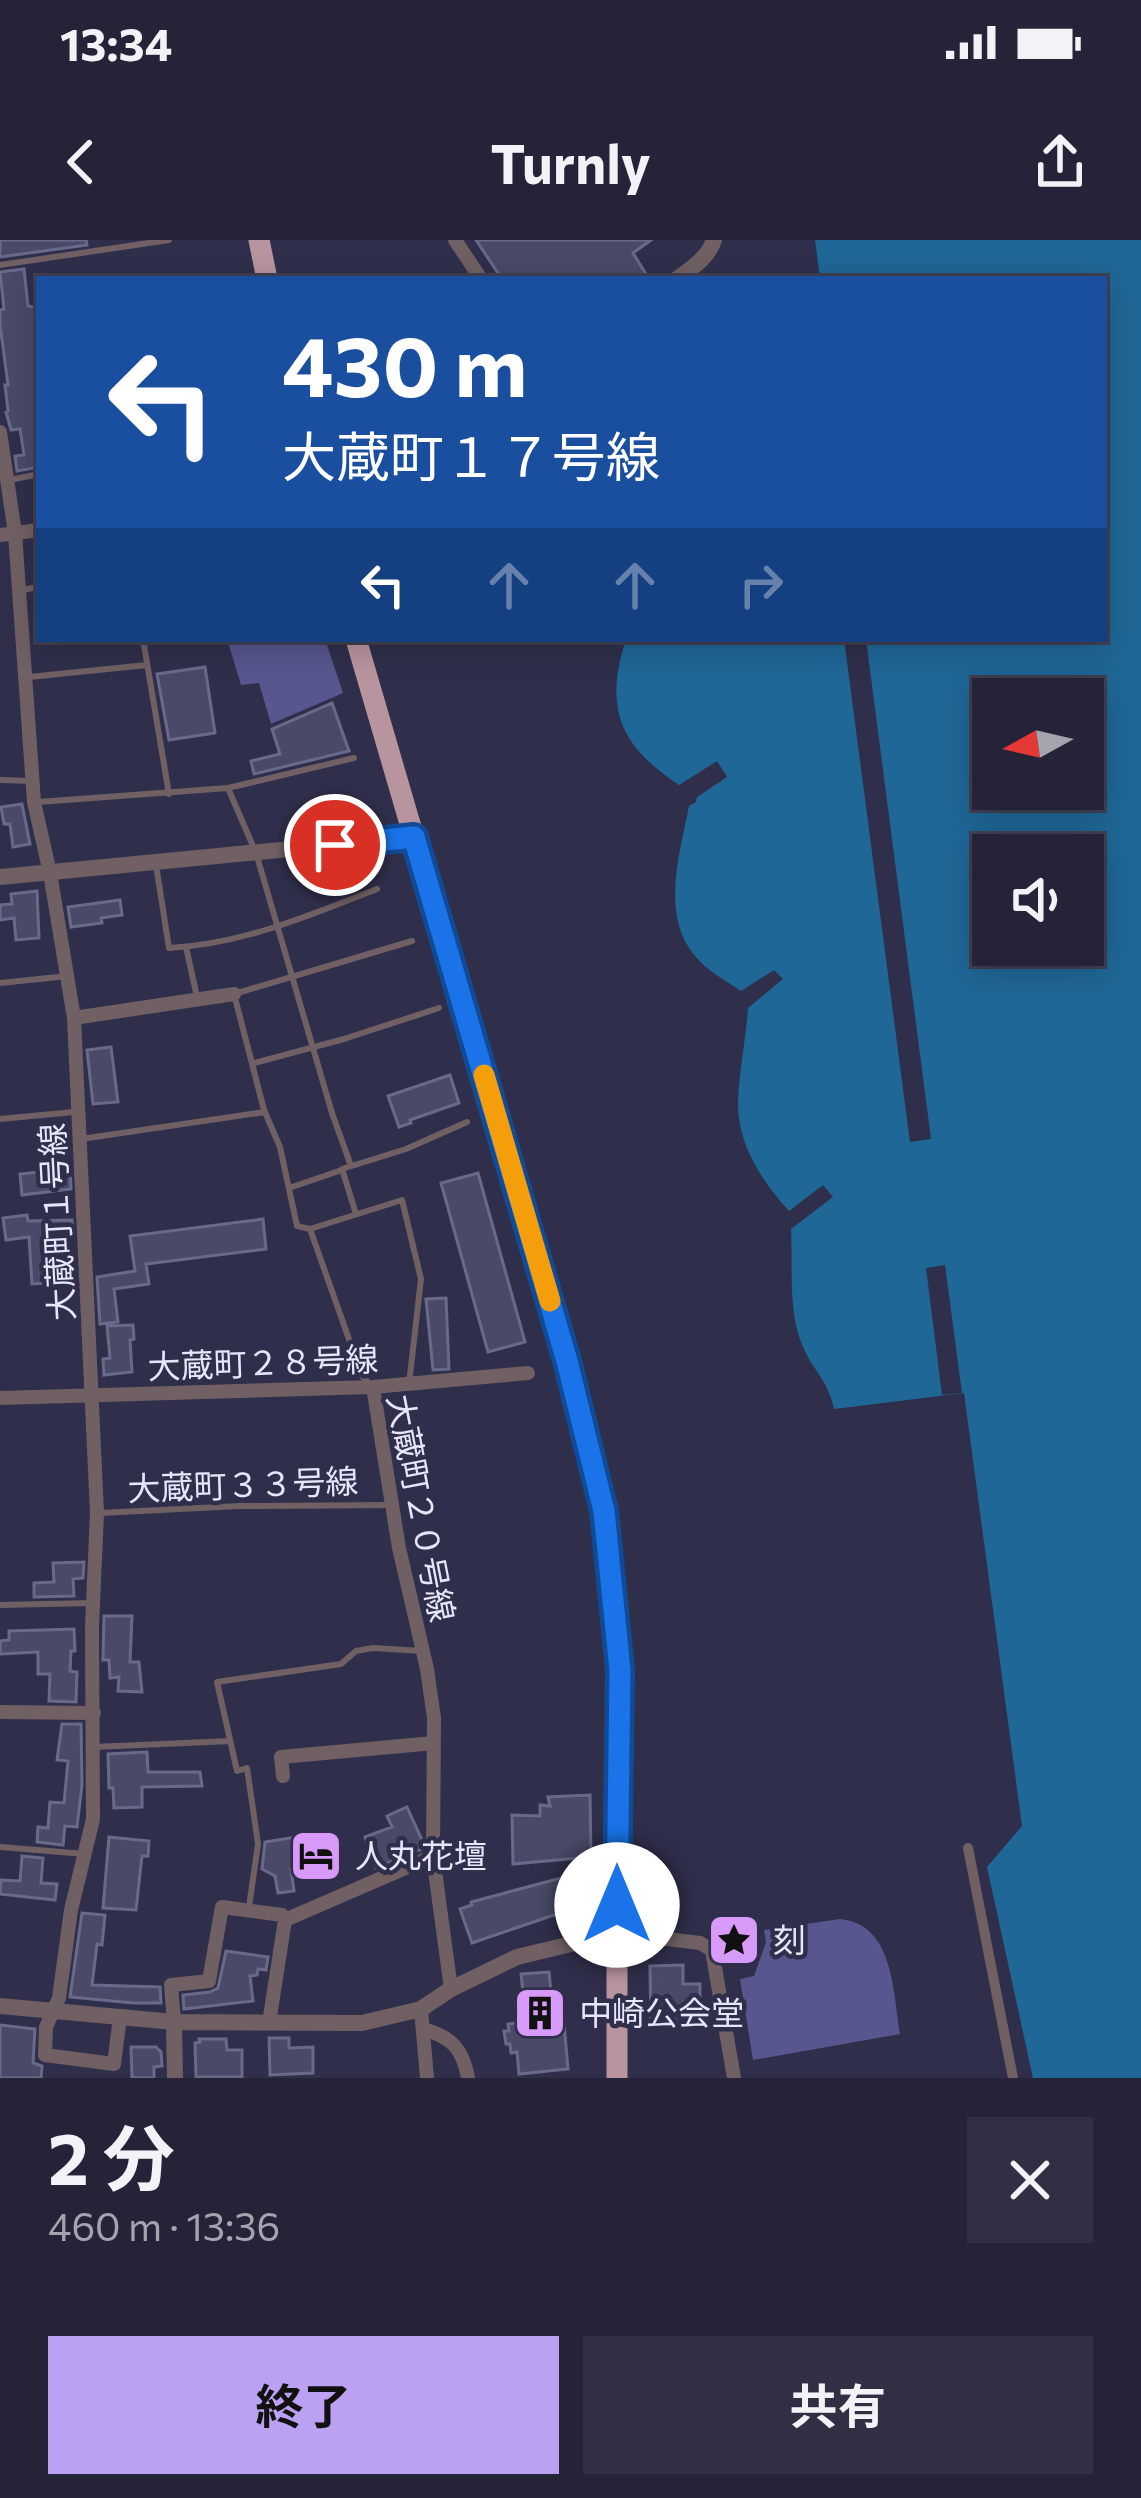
<!DOCTYPE html>
<html lang="ja">
<head>
<meta charset="utf-8">
<style>
  :root { --surface:#242338; --page:#302f43; --text:#f1f3f6; --muted:#a3a4ae; --line:#414053; --accent:#bca0f2 }
  body { margin:0; font-family:Commissioner,"Noto Sans JP",sans-serif; background:var(--page); color:var(--text); height:100vh; display:flex; flex-direction:column; font-size:45px; white-space:nowrap }
  * { box-sizing:border-box; margin:0 }
  p { font-size:39px; color:var(--muted) }
  .icon { flex:none; width:66px; height:66px; fill:none; stroke:currentColor; stroke-width:2; stroke-linecap:round; stroke-linejoin:round }
  .map { position:relative; height:1838px; overflow:hidden }
  .panel { display:flex; flex-direction:column; background:var(--surface); flex:1 }
  .panel>* { flex:none }
  .top-card { position:absolute; left:36px; top:36px; width:1071px; height:366px; border-radius:0px; box-shadow:0 6px 30px #0003,0 0 0 3px var(--line); background:#1a4fa0; color:#fff; overflow:hidden }
  .needle { width:78px; rotate:262deg }
  .tools { position:absolute; left:972px; top:438px; display:grid; gap:24px }
  .tools a { display:grid; place-items:center; width:132px; height:132px; border-radius:0px; background:var(--surface); box-shadow:0 6px 30px #0003,0 0 0 3px var(--line); font-size:60px }
  .pin { position:absolute; display:grid; place-items:center; width:102px; height:102px; color:#fff; margin:-51px; border:6px solid #fff; border-radius:50%; box-shadow:0 3px 12px #0007 }
  .me { position:absolute; width:132px; margin:-66px; rotate:0deg; stroke-linejoin:round; filter:drop-shadow(0 0 9px #0008) }
  .turn { display:flex; align-items:center; gap:42px; height:252px; padding:0 48px; font-size:54px }
  .turn .icon { width:156px; height:156px; stroke-width:2.5 }
  .turn b { display:block; font-size:84px; line-height:102px }
  .lanes { display:flex; align-items:center; height:114px; padding:0 48px; background:#0003; justify-content:center; gap:60px; direction:ltr }
  .lanes .off { opacity:.35 }
  .round { display:grid; place-items:center; flex:none; width:126px; height:126px; border-radius:0px; background:var(--page) }
  .head { display:flex; align-items:center; justify-content:space-between; height:204px; padding:0 48px }
  h1 { font-size:72px; font-weight:700; line-height:90px }
  .action { display:flex; gap:24px; margin-top:auto; padding:24px 48px }
  .action a { flex:1; height:138px; border-radius:0px; background:var(--accent); color:#111; font-size:48px; font-weight:700; line-height:138px; text-align:center }
  .action a+a { background:var(--page); color:var(--text) }
  .status { display:flex; justify-content:space-between; align-items:center; height:84px; padding:0 60px; background:var(--surface); direction:ltr }
  .status svg { height:33px; fill:currentColor }
  header { display:flex; justify-content:space-between; align-items:center; height:156px; padding:0 48px; background:var(--surface); font-size:54px; font-weight:700 }
  .map>svg:first-child { display:block }
  .green { fill:#57568e }
  .water { fill:#1f6797; fill-rule:evenodd }
  .pier { fill:#302f4b }
  .building { fill:#4a4a68; stroke:#696a89; stroke-width:3 }
  .lines { fill:none; stroke-linecap:round; stroke-linejoin:round }
  .service { stroke:#706064; stroke-width:6 }
  .pedestrian { stroke:#706064; stroke-width:10 }
  .minor { stroke:#706064; stroke-width:14 }
  .tertiary { stroke:#706064; stroke-width:16 }
  .trunk { stroke:#b8949e; stroke-width:21 }
  .route-casing { stroke:#114b97; stroke-width:30 }
  .route { stroke:#1a73e8; stroke-width:21 }
  .slow { stroke:#f59e0b; stroke-width:21 }
  .labels { text-anchor:middle; stroke-width:9; stroke-linejoin:round; paint-order:stroke }
  .street-label { font-size:33px; fill:#e5e6f8; stroke:#302f4b }
  .poi-label { font-size:33px; fill:#e5e6f8; stroke:#302f4b; text-anchor:start }
</style>
</head>
<body>
<div class="status"><b>13:34</b><svg viewBox="0 0 49 12"><path d="M0 12V9h3v3zM5 12V6h3v6zM10 12V3h3v9zM15 12V0h3v12zM26 1h20v11H26zM47 4h2v5h-2z"/></svg></div>
<header><svg class="icon" aria-label="back" viewBox="0 0 24 24"><path d="M15 5l-7 7 7 7"/></svg>Turnly<svg class="icon" aria-label="share" viewBox="0 0 24 24"><path d="M12 15V3M7 8l5-5 5 5M5 13v7h14v-7"/></svg></header>
<div class="map">
<svg width="1141" height="1838" viewBox="0 0 1141 1838">
  <rect width="100%" height="100%" fill="#302f4b"/>
  <path class="green" d="M227,399H325L343,453L271,484L259,443L241,445Z
    M840,1679C894,1684 893,1752 900,1794L753,1820L740,1739L754,1736L766,1702L764,1690Z"/>
  <path class="water" d="M815,0H1141V1838H1033L987,1627L1022,1586L964,1153L834,1169C828,1139 811,1129 801,1102C788,1068 793,1026 791,989L833,957L823,945L789,971C762,941 737,904 738,862C739,831 746,799 748,768L783,739L774,730L741,751C725,740 707,731 695,716C660,675 680,613 689,566L696,562L697,557L727,537L717,521L679,545C619,505 604,468 626,399H1104V39H820ZM993,459H1083V549H993ZM993,615H1083V705H993Z"/>
  <path class="pier" d="M844,399H866L931,899L910,902Z
    M945,1025L962,1153L942,1155L926,1028Z"/>
  <path class="building" d="M0,0H86L87,5L0,17Z
    M476,0H651L633,13L646,34L638,39H502Z
    M24,29L28,66L39,68V119H37L38,129H35L39,163V227L17,231L15,216L24,215L20,189L11,190L6,172L8,171L5,145H8L0,85V70L4,69L0,32Z
    M205,427L215,493L169,500L157,434Z
    M332,463L349,511L254,534L251,521L280,514L272,489Z
    M22,564L30,604L13,607L10,584H4L1,567Z
    M37,651L39,698L16,700L14,678L0,680V665L12,664L11,654Z
    M120,660L122,675L101,678L102,683L71,687L68,667Z
    M111,807L118,862L93,864L87,810Z
    M450,835L459,863L410,880L411,883L399,887L388,856Z
    M70,929L71,949L22,955L20,934Z
    M478,933L525,1102L488,1112L441,943Z
    M27,975L28,981L72,980L73,997H68L70,1025L65,1026L66,1042L32,1044L29,997L6,1000L3,978Z
    M263,979L266,1009L146,1024L149,1044L114,1049L118,1082L100,1084L97,1037L135,1031L130,996Z
    M446,1058L449,1129L433,1130L426,1059Z
    M133,1085L134,1099L130,1100L132,1132L104,1135L103,1119L110,1118L107,1086Z
    M84,1322L83,1338L73,1339L74,1356L34,1357V1343L54,1342L53,1323Z
    M104,1376H132L130,1422H139L142,1452L118,1451L119,1437L110,1438L109,1420H103Z
    M74,1389L75,1411H71L70,1431L77,1432L76,1462L49,1461L50,1434H38V1412L0,1414V1401L9,1400V1391Z
    M62,1484H81L82,1545L77,1587L65,1586L63,1605L37,1602L38,1587L48,1588L50,1562L64,1563L68,1521L57,1520Z
    M147,1512L148,1532H200L202,1546L142,1547V1567L114,1568L113,1548H109L108,1514Z
    M590,1555L591,1617L513,1624L512,1575L540,1576V1565L550,1566L548,1557Z
    M407,1567L422,1600V1609L376,1628L365,1597L392,1587L387,1576Z
    M321,1593L325,1623L291,1629L294,1651L278,1653L275,1636L262,1629L265,1602Z
    M109,1597L149,1601L148,1616H142L136,1670L103,1668Z
    M22,1616L43,1618L41,1643L57,1644L55,1660L0,1654L1,1640L20,1641Z
    M591,1630V1671L554,1675L472,1703L460,1669L472,1665L471,1662Z
    M82,1673L105,1675L102,1705L97,1704L92,1745L160,1747L161,1763H133L70,1757Z
    M226,1711L268,1717L266,1730L258,1729L257,1735L250,1736L253,1761L184,1769L183,1755L210,1752L218,1748Z
    M683,1725V1744H700V1762H684V1785L651,1786L650,1726Z
    M549,1732L552,1762L562,1761L568,1829L519,1834L517,1812L511,1813L510,1804H506L504,1791H509L508,1784L518,1783L516,1763L524,1762L521,1734Z
    M0,1785L35,1789L33,1823L42,1826L41,1838H0Z
    M269,1798H289V1808L313,1807V1833L270,1835Z
    M199,1799H226L227,1810H242V1837H196L195,1803L200,1802Z
    M131,1807H156L161,1812L162,1826L154,1827V1838H132Z"/>
  <g class="lines">
    <path class="service" d="M0,25L169,0
      M10,240L39,234
      M22,350L39,347
      M143,399L169,554
      M29,437L147,425
      M0,540L32,541
      M228,548L256,613L332,873L351,926
      M38,562L228,548L354,518
      M156,625L169,708C242,704 309,676 377,649
      M186,707L197,757
      M0,743L68,736
      M254,823L344,799L439,768
      M0,879L74,872
      M81,899L265,872
      M289,948L342,930
      M356,974L342,929L406,909L467,882
      M310,989L402,960L421,1039L409,1144
      M370,1144L362,1136L310,989L297,986L280,907L264,870L234,754L412,701
      M100,1273L239,1266L391,1265
      M0,1365L92,1363
      M94,1507L230,1501
      M0,1607L85,1614
      M249,1667L258,1604L247,1528L237,1531L217,1442L341,1424L356,1411L373,1408L422,1411"/>
    <path class="pedestrian" d="M968,1608L1013,1838"/>
    <path class="minor" d="M455,0L481,39
      M0,192L15,293L34,562L50,633L74,778L97,1273L92,1386L93,1579L71,1670L59,1758L46,1787L45,1815L114,1824L120,1777
      M0,295L39,290
      M74,778L234,754
      M373,1147L399,1308L427,1429L434,1478L433,1616L451,1749
      M0,1158L373,1147L528,1133
      M0,1472L94,1473
      M283,1536L281,1517L434,1503
      M617,1693L700,1703L712,1710L734,1838
      M421,1769L427,1838
      M174,1782L171,1745L209,1741L222,1667L282,1675L285,1680
      M269,1783L285,1680L433,1616
      M423,1789C452,1797 463,1809 468,1838"/>
    <path class="tertiary" d="M677,39C692,28 708,18 714,0
      M0,637L414,597
      M0,1766L174,1782L362,1783L421,1769L451,1749L517,1717L617,1693
      M174,1782L175,1838"/>
    <path class="trunk" d="M259,0L267,39
      M356,399L567,1121L604,1271L620,1430L617,1526V1838"/>
  </g>
  <g class="lines">
    <g class="route-casing">
      <path id="route" d="M335,605L414,597L567,1121L604,1271L620,1430L617,1665"/>
    </g>
    <use href="#route" class="route"/>
    <path class="slow" d="M484,835L550,1061"/>
  </g>
  <defs>
    <g id="hotel-square" transform="scale(2.7)"><rect x="-9" y="-9" width="18" height="18" rx="4" fill="#d89af8" stroke="#302f4b"/><path d="M-6-4.5h1.5V1H6V5H4.5V3h-9V5H-6ZM-4 0a1.8 1.8 0 1 1 3.6 0ZM.5 0V-2.5h3Q6-2.5 6 0Z" fill="#111"/></g>
    <g id="sight-square" transform="scale(2.7)"><rect x="-9" y="-9" width="18" height="18" rx="4" fill="#d89af8" stroke="#302f4b"/><path d="M0-6L1.8-2.2L6-1.7L2.9 1.2L3.7 5.4L0 3.3L-3.7 5.4L-2.9 1.2L-6-1.7L-1.8-2.2Z" fill="#111"/></g>
    <g id="building-square" transform="scale(2.7)"><rect x="-9" y="-9" width="18" height="18" rx="4" fill="#d89af8" stroke="#302f4b"/><path d="M-4-6H4V6H1V3H-1V6H-4ZM-2.5-4.3h1.7v1.8h-1.7ZM.8-4.3h1.7v1.8H.8ZM-2.5-1h1.7V.8h-1.7ZM.8-1h1.7V.8H.8Z" fill="#111"/></g>
  </defs>
  <g fill-rule="evenodd">
    <use href="#hotel-square" x="316" y="1616"/>
    <use href="#sight-square" x="734" y="1700"/>
    <use href="#building-square" x="540" y="1773"/>
  </g>
  <g class="labels">
    <g class="street-label">
      <text transform="translate(57 982) rotate(-93)" y="12">大蔵町１号線</text>
      <text transform="translate(263 1123) rotate(-2)" y="12">大蔵町２８号線</text>
      <text transform="translate(243 1245) rotate(-2)" y="12">大蔵町３３号線</text>
      <text transform="translate(421 1268) rotate(79)" y="12">大蔵町２０号線</text>
    </g>
    <g class="poi-label">
      <text x="355" y="1628">人丸花壇</text>
      <text x="773" y="1712">刻</text>
      <text x="579" y="1785">中崎公会堂</text>
    </g>
  </g>
</svg>
<div class="tools">
<a><svg class="needle" viewBox="-14 -14 28 28"><path d="M0-13l5 13h-10z" fill="#e53935"/><path d="M0 13l5-13h-10z" fill="#a3a4ae"/></svg></a>
<a><svg class="icon" aria-label="sound" viewBox="0 0 24 24"><path d="M4 9h4l5-4v14l-5-4H4zM17 9q2 3 0 6"/></svg></a>
</div>
<div class="pin" style="left:335px;top:605px;background:#d93025"><svg class="icon" aria-label="arrive" viewBox="0 0 24 24"><path d="M6 21V4h12l-3 4 3 4H6"/></svg></div>
<svg class="me" style="left:617px;top:1665px" viewBox="-20 -20 40 40"><circle r="19" fill="#fff"/><path d="M0-13L10 11 0 6-10 11z" fill="#1a73e8"/></svg>
<div class="top-card">
<div class="turn"><svg class="icon" aria-label="left" viewBox="0 0 24 24"><path d="M17 20v-9H6M10 6l-5 5 5 5"/></svg><div><b>430 m</b>大蔵町１７号線</div></div>
<div class="lanes"><svg class="icon" aria-label="left" viewBox="0 0 24 24"><path d="M17 20v-9H6M10 6l-5 5 5 5"/></svg><svg class="icon off" aria-label="ahead" viewBox="0 0 24 24"><path d="M12 20V5M6 11l6-6 6 6"/></svg><svg class="icon off" aria-label="ahead" viewBox="0 0 24 24"><path d="M12 20V5M6 11l6-6 6 6"/></svg><svg class="icon off" aria-label="right" viewBox="0 0 24 24"><path d="M7 20v-9h11M14 6l5 5-5 5"/></svg></div>
</div>
</div>
<section class="panel">
<div class="head"><div><h1>2 分</h1><p>460 m · 13:36</p></div><a class="round"><svg class="icon" aria-label="close" viewBox="0 0 24 24"><path d="M6 6l12 12M18 6L6 18"/></svg></a></div>
<div class="action"><a>終了</a><a>共有</a></div>
</section>
</body>
</html>
